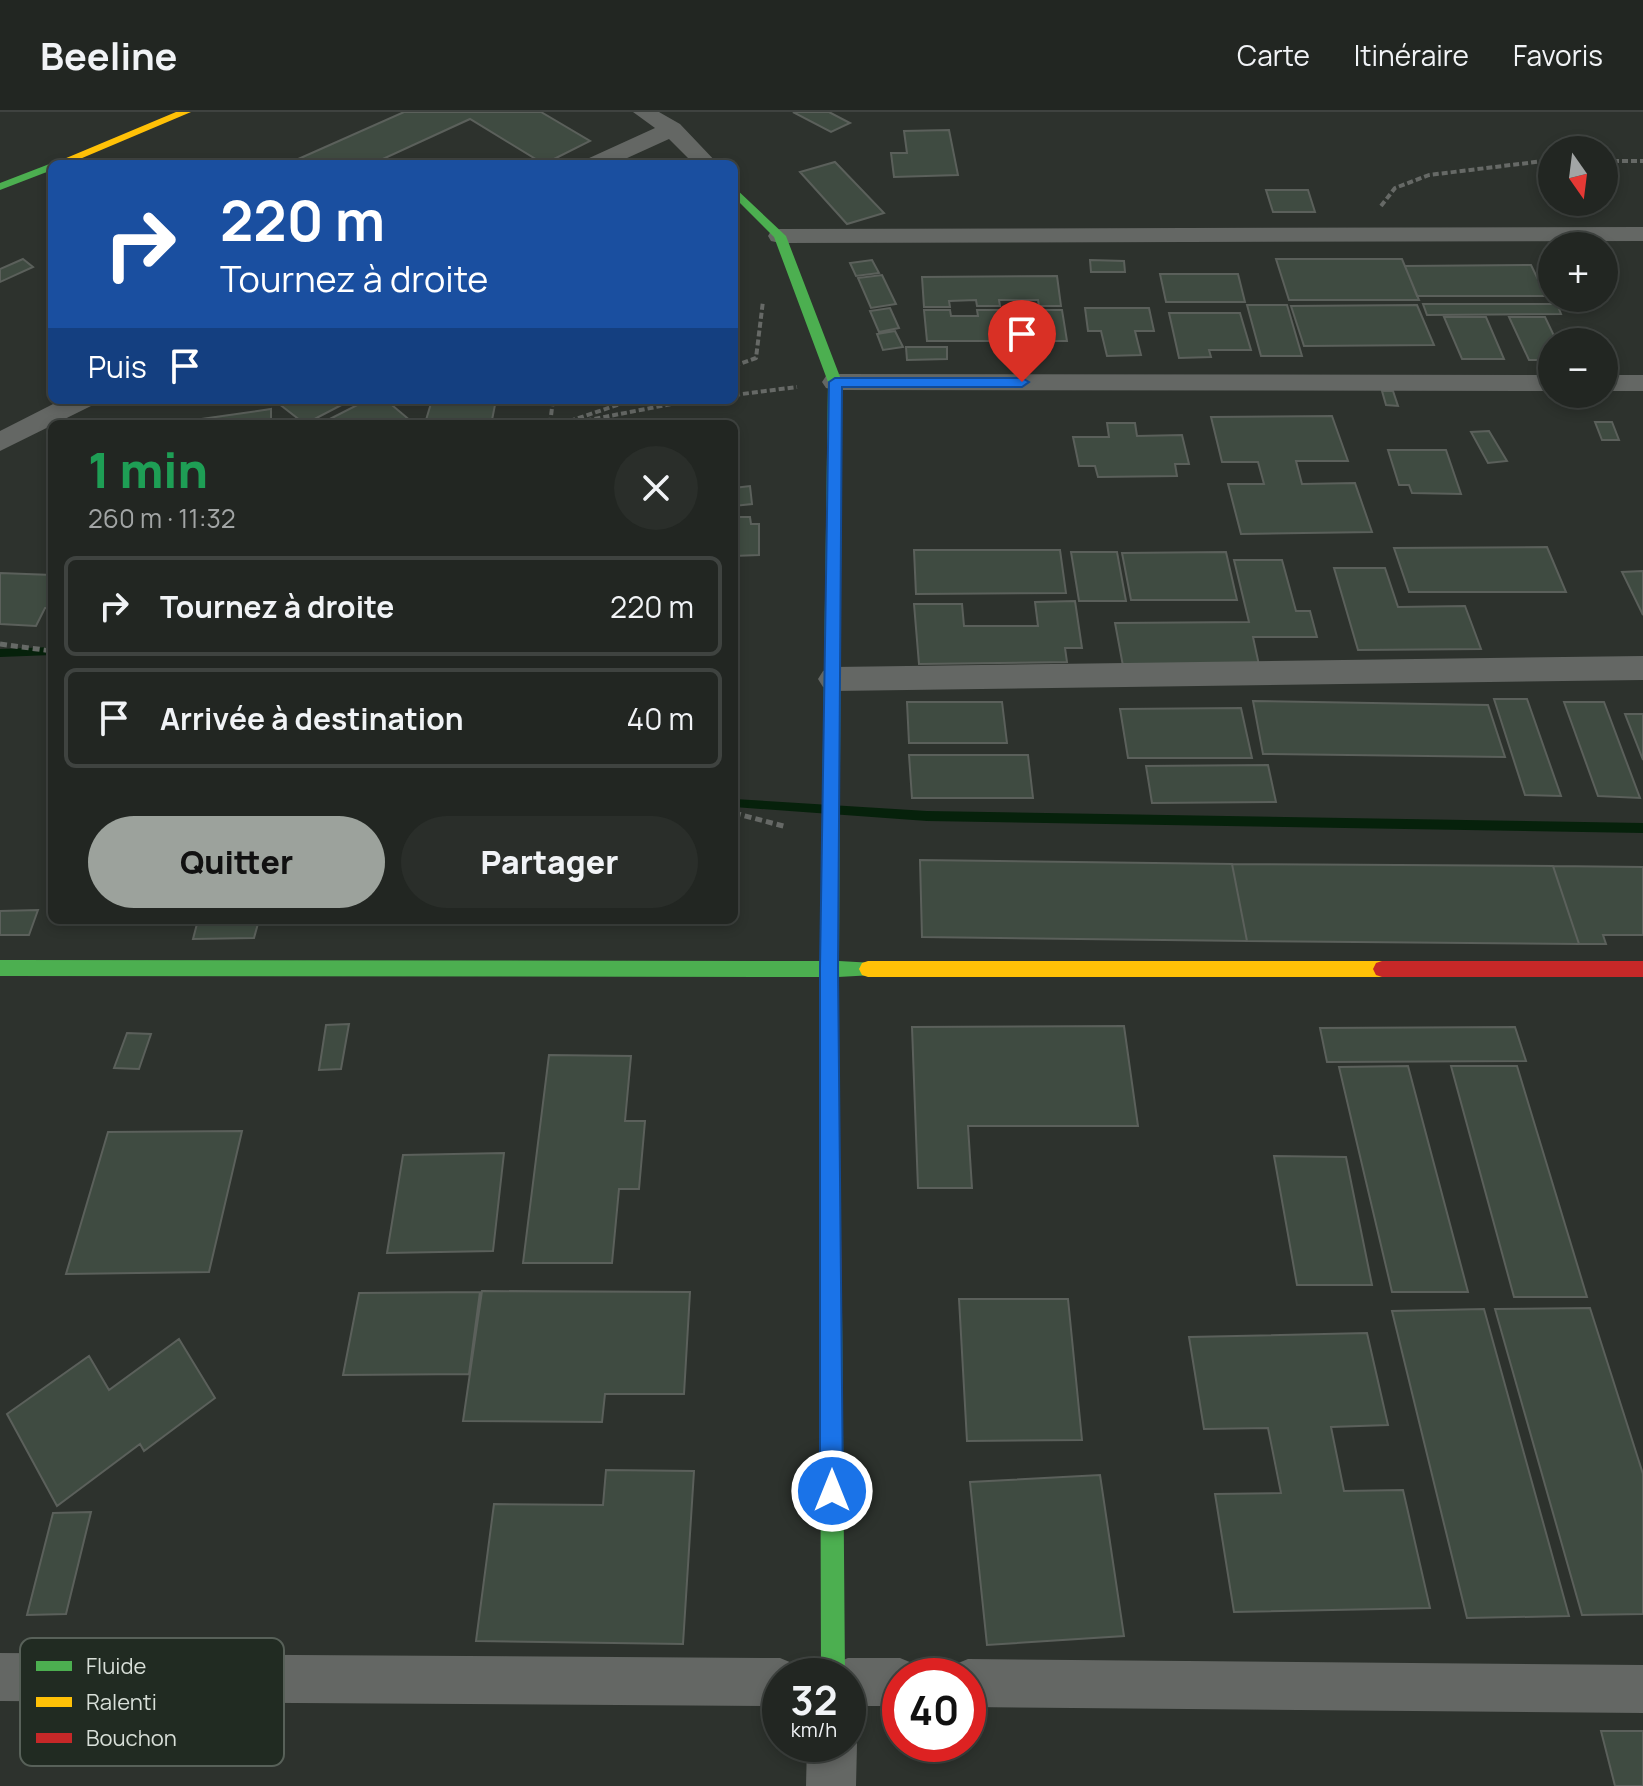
<!DOCTYPE html>
<html lang="fr">
<head>
<meta charset="utf-8">
<style>
  :root { --surface:#222622; --page:#2a2e2a; --text:#f1f3f6; --muted:#a2a5a5; --line:#3f4340; --accent:#9ca29c }
  body { margin:0; font-family:Manrope,sans-serif; background:var(--page); color:var(--text); height:100vh; display:flex; flex-direction:column; font-size:30px; white-space:nowrap }
  * { box-sizing:border-box; margin:0 }
  p { font-size:26px; color:var(--muted) }
  .icon { flex:none; width:44px; height:44px; fill:none; stroke:currentColor; stroke-width:2; stroke-linecap:round; stroke-linejoin:round }
  .map { position:relative; flex:1; overflow:hidden }
  .panel { position:absolute; left:48px; top:308px; width:690px; height:504px; display:flex; flex-direction:column; background:var(--surface); border-radius:12px; box-shadow:0 4px 12px #0003,0 0 0 2px var(--line) }
  .panel>* { flex:none }
  .top-card { position:absolute; left:48px; top:48px; width:690px; height:244px; border-radius:12px; box-shadow:0 4px 12px #0003,0 0 0 2px var(--line); background:#1a4fa0; color:#fff; overflow:hidden }
  .needle { width:52px; rotate:166deg }
  .buttons { position:absolute; left:1538px; top:24px; display:grid; gap:16px }
  .buttons a { display:grid; place-items:center; width:80px; height:80px; border-radius:50%; background:var(--surface); box-shadow:0 4px 12px #0003,0 0 0 2px var(--line); font-size:40px }
  .speed { position:absolute; left:762px; top:1546px; display:flex; gap:16px; font-size:40px; font-weight:700; text-align:center }
  .speed>* { display:grid; place-content:center; width:104px; height:104px; border-radius:50%; background:var(--surface); box-shadow:0 4px 12px #0003,0 0 0 2px var(--line); line-height:1 }
  .speed small { font-size:20px; font-weight:400 }
  .speed .limit { border:12px solid #d22; background:#fff; color:#111 }
  .pin { position:absolute; display:grid; place-items:center; width:68px; height:68px; color:#fff; margin:-82px -34px; border-radius:50% 50% 50% 0; rotate:-45deg; box-shadow:0 0 8px #0007 }
  .pin .icon { rotate:45deg }
  .me { position:absolute; width:88px; margin:-44px; rotate:0deg; stroke-linejoin:round; filter:drop-shadow(0 0 6px #0008) }
  .turn { display:flex; align-items:center; gap:28px; height:168px; padding:0 40px; font-size:36px }
  .turn .icon { width:104px; height:104px; stroke-width:2.5 }
  .turn b { display:block; font-size:56px; line-height:68px }
  .then { display:flex; align-items:center; height:76px; padding:0 40px; background:#0003; gap:16px; font-size:30px }
  .round { display:grid; place-items:center; flex:none; width:84px; height:84px; border-radius:42px; background:var(--page) }
  .overview { display:flex; align-items:center; justify-content:space-between; height:136px; padding:0 40px }
  h1 { font-size:48px; font-weight:800; line-height:60px; color:#1e9e55 }
  .cta { display:flex; gap:16px; margin-top:auto; padding:16px 40px }
  .cta a { flex:1; height:92px; border-radius:48px; background:var(--accent); color:#111; font-size:32px; font-weight:800; line-height:92px; text-align:center }
  .cta a+a { background:var(--page); color:var(--text) }
  ul { padding:0; list-style:none }
  li { display:flex; align-items:center; gap:24px; height:100px; margin:0 16px 12px; padding:0 24px; border:4px solid var(--line); border-radius:12px }
  li div { flex:1 }
  li b { display:block; font-size:30px }
  li em { font-style:normal }
  header { display:flex; align-items:center; gap:48px; box-sizing:border-box; height:112px; padding:0 40px; background:var(--surface); border-bottom:2px solid var(--line) }
  header strong { font-size:38px }
  nav { display:flex; gap:44px; margin-inline-start:auto; font-size:28px }
  .map>svg:first-child { display:block }
  .lines { fill:none; stroke-linecap:round; stroke-linejoin:round }
  .stream { fill:#06210b; fill-rule:evenodd }
  .building { fill:#3f4b41; stroke:#5b605b; stroke-width:2 }
  .path-far1 { stroke:#666966; stroke-width:4; stroke-dasharray:6 3; stroke-linecap:butt }
  .path { stroke:#666966; stroke-width:5; stroke-dasharray:7 4; stroke-linecap:butt }
  .street { fill:#646764; fill-rule:evenodd }
  .fast { fill:#4caf50; fill-rule:evenodd }
  .slow { fill:#ffc107; fill-rule:evenodd }
  .jam { fill:#c62828; fill-rule:evenodd }
  .route { fill:#1a73e8; stroke:#114b97; stroke-width:2 }
  .key { fill:#212b22; stroke:#586159; stroke-width:2 }
  .key-label { font-size:22px; fill:#d8dfd8 }
</style>
</head>
<body>
<header>
<strong>Beeline</strong>
<nav><a>Carte</a><a>Itinéraire</a><a>Favoris</a></nav>
</header>
<div class="map">
<svg width="1643" height="1674" viewBox="0 0 1643 1674">
  <rect width="100%" height="100%" fill="#2d322d"/>
  <g class="lines">
    <path class="stream" d="M52,535V543L0,545V537Z
      M734,687L927,699L1643,711V721L927,709L734,695Z"/>
  </g>
  <path class="building" d="M404,0H541L590,29L544,52L470,7L372,52H287Z
    M793,0H829L850,11L831,20Z
    M949,18L958,63L894,65L891,41H907L904,19Z
    M835,50L884,101L847,112L800,60Z
    M1266,78H1308L1315,100H1273Z
    M23,147L33,155L0,170V157Z
    M1276,147H1402L1419,188H1289Z
    M872,148L879,161L856,164L850,151Z
    M1090,148L1124,149L1125,160H1091Z
    M1531,153L1546,184H1417L1405,154Z
    M1160,162H1238L1245,190H1166Z
    M882,163L896,192L871,196L858,166Z
    M1057,164L1061,194H1039L1038,188H999L1000,194H977L976,188L949,189L950,195H924L922,165Z
    M1423,192H1557L1561,202L1427,203Z
    M1247,193H1287L1302,244H1261Z
    M1417,193L1434,233L1304,234L1291,194Z
    M890,196L899,216L879,220L870,199Z
    M1085,196H1149L1154,219H1135L1141,243L1107,244L1101,219H1088Z
    M924,198H950L951,204H978L977,198H1000L1001,204L1041,203L1040,198H1062L1067,229H927Z
    M1169,201H1240L1251,238H1209L1211,245L1179,246Z
    M1444,205H1486L1504,247H1462Z
    M1509,205H1545L1557,230H1552V248H1529Z
    M895,219L903,235L883,238L877,222Z
    M906,235H947V247L907,248Z
    M1382,279H1393L1398,294L1386,293Z
    M274,288H351L305,312Z
    M367,288H386L412,310L320,312Z
    M432,288H496L492,308H426Z
    M271,297V312H166Z
    M1332,304L1348,349H1296L1302,372L1355,371L1372,420L1241,422L1228,372H1264L1258,350H1222L1211,305Z
    M1595,310H1612L1619,328H1602Z
    M1107,311H1135L1137,324L1182,323L1189,352H1175L1177,364L1098,365L1095,354H1079L1073,325H1109Z
    M1489,319L1507,349L1488,351L1471,320Z
    M1388,338H1446L1461,382L1412,381L1409,373H1399Z
    M750,374L752,392L734,394V376Z
    M734,405H750L751,412H759V443L734,444Z
    M1547,435L1566,480H1409L1394,436Z
    M914,438H1060L1066,481L916,482Z
    M1071,440H1117L1126,489H1079Z
    M1226,440L1237,488H1131L1122,441Z
    M1234,448H1282L1296,499H1310L1317,525H1253L1259,553L1123,554L1115,511L1249,510Z
    M1334,456H1385L1398,495L1465,494L1481,537L1358,538Z
    M1643,459V503L1622,460Z
    M0,461L52,463V496H45L36,514L0,512Z
    M1075,489L1082,536H1065L1067,550L919,552L914,492H962L964,514H1038L1035,490Z
    M1494,587H1527L1561,684L1525,683Z
    M1253,589L1488,593L1505,645L1263,642Z
    M907,590H1002L1007,631H909Z
    M1564,590H1604L1640,686L1598,684Z
    M1241,596L1252,646H1128L1120,597Z
    M1625,602H1643V648Z
    M909,643H1028L1033,686H912Z
    M1268,653L1276,690L1152,691L1146,654Z
    M920,748L1232,752L1247,829L922,825Z
    M1232,752L1553,754L1579,832L1247,829Z
    M1553,754L1643,755V823H1603L1606,832H1579Z
    M38,798L29,823H0V799Z
    M198,808H259L254,826L193,827Z
    M349,912L341,957L319,958L326,913Z
    M1124,914L1138,1014H968L972,1076H918L912,915Z
    M1515,915L1526,949L1327,950L1320,916Z
    M127,921L151,922L139,957L114,956Z
    M549,943L631,944L625,1009H645L639,1077H619L612,1151H523Z
    M1408,954L1468,1180H1392L1339,955Z
    M1451,954H1517L1587,1185H1514Z
    M242,1019L209,1160L66,1162L108,1020Z
    M504,1041L493,1139L387,1141L403,1043Z
    M1274,1044L1346,1045L1372,1173H1297Z
    M482,1179L690,1180L684,1282H605L602,1310L463,1309Z
    M480,1180L469,1262L343,1263L359,1181Z
    M959,1187H1068L1082,1328L967,1329Z
    M1590,1196L1643,1362V1502L1582,1503L1495,1197Z
    M1484,1197L1569,1504L1467,1506L1392,1199Z
    M1367,1221L1388,1313L1331,1315L1344,1379L1403,1378L1430,1496L1234,1500L1215,1382L1281,1381L1268,1316L1204,1317L1189,1225Z
    M179,1227L215,1286L144,1339L140,1332L57,1394L7,1302L89,1244L109,1278Z
    M606,1358L694,1359L683,1532L476,1529L494,1392L603,1393Z
    M1100,1363L1124,1524L987,1533L970,1370Z
    M91,1400L66,1502L27,1503L53,1401Z
    M1601,1619H1643V1674H1615Z"/>
  <g class="lines">
    <path class="path-far1" d="M1604,49H1643
      M1381,94L1395,76L1429,63L1552,48
      M734,254L756,246L763,189
      M734,283L797,275
      M550,312L553,288
      M561,312L632,288
      M568,312L692,288"/>
    <path class="path" d="M0,532L52,539
      M734,701L787,715"/>
    <path class="street" d="M633,0H659L680,12L718,52H694L669,27L614,52H584L587,47L655,16Z
      M1643,115V129L780,131L771,129L768,124L771,119L780,117Z
      M835,262L1552,263V279L835,278L826,276L822,270L826,264Z
      M1604,263H1643V279H1604Z
      M61,288H95L91,294L0,339V319Z
      M1643,544V568L834,579L823,575L818,567L823,559L834,555Z
      M0,1541L780,1546L797,1553L802,1564H780V1594L0,1589Z
      M848,1546H900L917,1553L922,1564H900V1594H848V1564H826L831,1553Z
      M968,1547L1643,1553V1601L968,1595V1564H947L951,1554Z
      M848,1614L857,1632L856,1674H806L807,1632H848Z"/>
    <path class="fast" d="M52,51L56,52H52V58L0,78V71Z
      M734,75L786,124L842,270L839,849L874,851L877,857L874,863L838,865V900L836,906L829,908L822,906L820,900V865L0,864V848L820,849L828,270L774,125L734,85Z
      M831,1189L838,1193L842,1200L845,1564H821L820,1200L824,1193Z"/>
    <path class="slow" d="M176,0H191L68,52H52Z
      M868,849H1382L1388,851L1391,857L1388,863L1382,865H868L862,863L859,857L862,851Z"/>
    <path class="jam" d="M1382,849H1643V865H1382L1376,863L1373,857L1376,851Z
      M829,892L836,894L838,900L842,1200L838,1207L831,1211L824,1207L820,1200V900L822,894Z"/>
  </g>
  <path class="route" d="M835,266H1022L1029,270L1022,275H842L838,856L843,1379L840,1387L832,1391L824,1387L820,1379V856L829,270Z"/>
  <rect x="20" y="1526" width="264" height="128" rx="12" class="key"/>
  <rect x="36" y="1549" width="36" height="10" fill="#4caf50"/>
  <rect x="36" y="1585" width="36" height="10" fill="#ffc107"/>
  <rect x="36" y="1621" width="36" height="10" fill="#c62828"/>
  <g class="key-label">
    <text x="86" y="1562">Fluide</text>
    <text x="86" y="1598">Ralenti</text>
    <text x="86" y="1634">Bouchon</text>
  </g>
</svg>
<div class="buttons">
<a><svg class="needle" viewBox="-14 -14 28 28"><path d="M0-13l5 13h-10z" fill="#e53935"/><path d="M0 13l5-13h-10z" fill="#a2a5a5"/></svg></a>
<a>+</a>
<a>−</a>
</div>
<div class="speed"><div>32<small>km/h</small></div><div class="limit">40</div></div>
<div class="pin" style="left:1022px;top:270px;background:#d93025"><svg class="icon" aria-label="arrive" viewBox="0 0 24 24"><path d="M6 21V4h12l-3 4 3 4H6"/></svg></div>
<svg class="me" style="left:832px;top:1379px" viewBox="-20 -20 40 40"><circle r="17" fill="#1a73e8" stroke="#fff" stroke-width="3"/><path d="M0-11L8 9 0 5-8 9z" fill="#fff"/></svg>
<div class="top-card">
<div class="turn"><svg class="icon" aria-label="right" viewBox="0 0 24 24"><path d="M7 20v-9h11M14 6l5 5-5 5"/></svg><div><b>220 m</b>Tournez à droite</div></div>
<div class="then">Puis<svg class="icon" aria-label="arrive" viewBox="0 0 24 24"><path d="M6 21V4h12l-3 4 3 4H6"/></svg></div>
</div>
<section class="panel">
<div class="overview"><div><h1>1 min</h1><p>260 m · 11:32</p></div><a class="round"><svg class="icon" aria-label="close" viewBox="0 0 24 24"><path d="M6 6l12 12M18 6L6 18"/></svg></a></div>
<ul>
<li><svg class="icon" aria-label="right" viewBox="0 0 24 24"><path d="M7 20v-9h11M14 6l5 5-5 5"/></svg><div><b>Tournez à droite</b></div><em>220 m</em></li>
<li><svg class="icon" aria-label="arrive" viewBox="0 0 24 24"><path d="M6 21V4h12l-3 4 3 4H6"/></svg><div><b>Arrivée à destination</b></div><em>40 m</em></li>
</ul>
<div class="cta"><a>Quitter</a><a>Partager</a></div>
</section>
</div>
</body>
</html>
